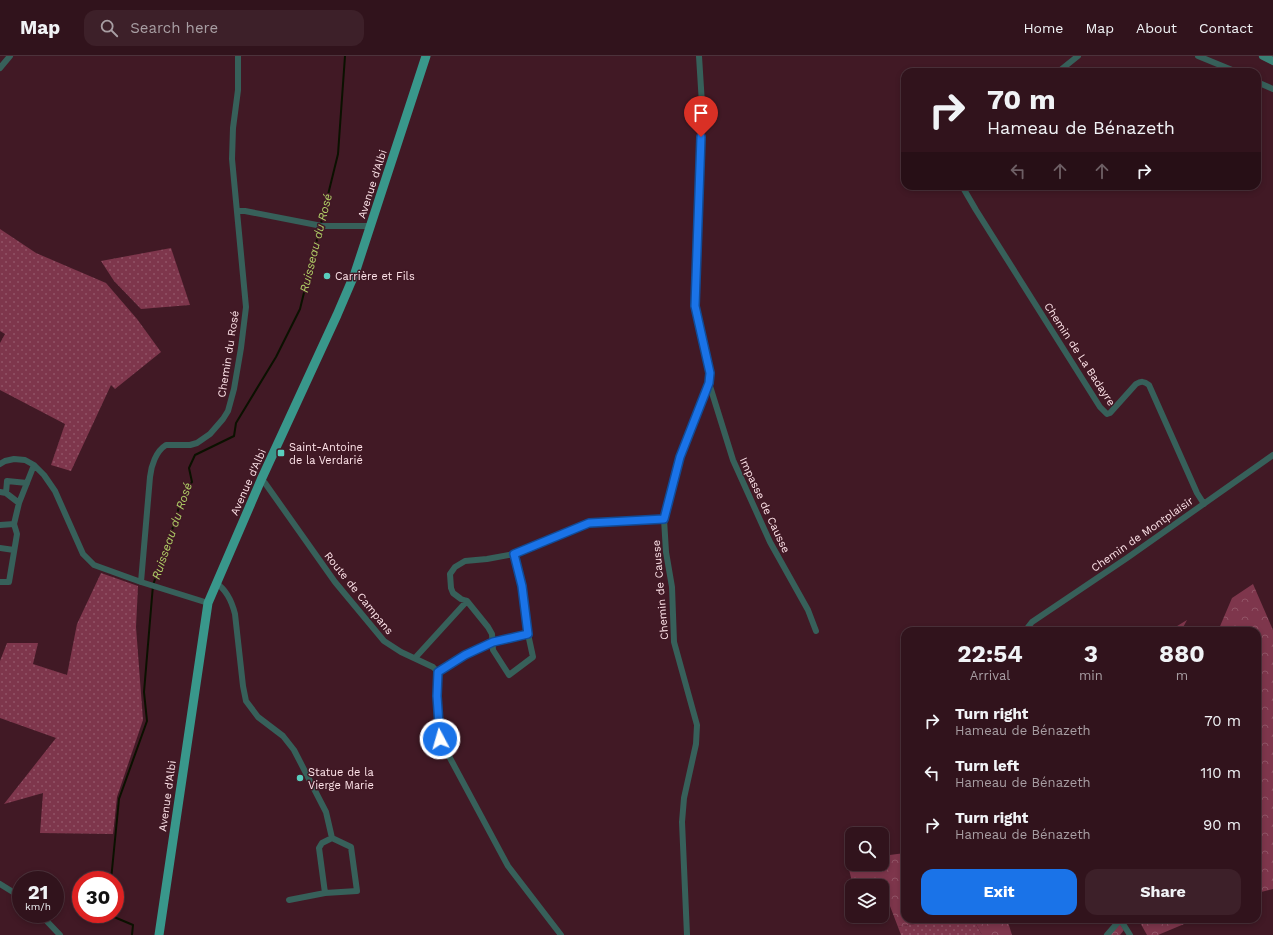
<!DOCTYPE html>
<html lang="en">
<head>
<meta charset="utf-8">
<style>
  :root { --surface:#31131c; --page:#3d2029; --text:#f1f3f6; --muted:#a89ea3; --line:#4c323b; --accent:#1a73e8 }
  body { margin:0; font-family:"Work Sans",sans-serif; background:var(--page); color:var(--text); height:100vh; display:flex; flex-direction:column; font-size:15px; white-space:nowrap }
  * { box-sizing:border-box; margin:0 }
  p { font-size:13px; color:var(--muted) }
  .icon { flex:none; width:22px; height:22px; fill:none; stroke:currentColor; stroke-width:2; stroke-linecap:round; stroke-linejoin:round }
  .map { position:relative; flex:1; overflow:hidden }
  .drawer { position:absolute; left:901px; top:571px; width:360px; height:296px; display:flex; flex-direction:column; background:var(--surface); border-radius:12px; box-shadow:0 2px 6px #0003,0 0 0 1px var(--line) }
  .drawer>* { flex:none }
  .banner { position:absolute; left:901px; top:12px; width:360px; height:122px; border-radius:12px; box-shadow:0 2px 6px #0003,0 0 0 1px var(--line); background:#31131c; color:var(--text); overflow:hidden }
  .tools { position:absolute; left:845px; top:771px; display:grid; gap:8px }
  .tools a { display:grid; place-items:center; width:44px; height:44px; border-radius:8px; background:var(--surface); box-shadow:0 2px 6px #0003,0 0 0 1px var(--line); font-size:20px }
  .speed { position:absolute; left:12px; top:815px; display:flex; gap:8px; font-size:20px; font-weight:700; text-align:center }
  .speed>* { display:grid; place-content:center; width:52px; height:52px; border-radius:50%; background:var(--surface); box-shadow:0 2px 6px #0003,0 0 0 1px var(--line); line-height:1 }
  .speed small { font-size:10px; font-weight:400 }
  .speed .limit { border:6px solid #d22; background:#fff; color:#111 }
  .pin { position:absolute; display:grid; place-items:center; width:34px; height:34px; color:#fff; margin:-41px -17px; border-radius:50% 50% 50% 0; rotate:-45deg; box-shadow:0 0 4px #0007 }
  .pin .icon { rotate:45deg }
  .me { position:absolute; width:44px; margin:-22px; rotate:354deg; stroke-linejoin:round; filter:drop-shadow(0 0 3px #0008) }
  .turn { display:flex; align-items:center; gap:14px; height:84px; padding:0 20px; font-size:18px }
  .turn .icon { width:52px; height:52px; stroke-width:2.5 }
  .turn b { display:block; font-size:28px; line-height:34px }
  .lanes { display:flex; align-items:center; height:38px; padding:0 20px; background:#0003; justify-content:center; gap:20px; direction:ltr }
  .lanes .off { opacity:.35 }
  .eta { display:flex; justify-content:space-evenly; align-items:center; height:68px; text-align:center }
  .eta b { font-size:24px; font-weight:700; line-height:28px }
  .button { display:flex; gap:8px; margin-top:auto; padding:8px 20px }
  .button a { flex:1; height:46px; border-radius:12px; background:var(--accent); color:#fff; font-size:16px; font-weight:700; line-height:46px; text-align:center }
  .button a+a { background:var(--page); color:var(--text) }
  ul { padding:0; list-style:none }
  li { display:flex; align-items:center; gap:12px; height:52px; padding:0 20px }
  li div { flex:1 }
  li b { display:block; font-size:15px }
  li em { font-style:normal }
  header { display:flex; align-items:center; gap:24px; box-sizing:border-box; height:56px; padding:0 20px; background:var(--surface); border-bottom:1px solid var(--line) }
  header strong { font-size:19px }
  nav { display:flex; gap:22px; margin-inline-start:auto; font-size:14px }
  .search { width:280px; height:36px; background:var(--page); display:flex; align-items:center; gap:10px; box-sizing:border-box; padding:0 14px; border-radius:12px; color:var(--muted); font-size:15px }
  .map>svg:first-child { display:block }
  .green { fill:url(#green-dots) }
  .forest { fill:url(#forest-crowns) }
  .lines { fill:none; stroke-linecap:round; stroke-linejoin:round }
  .stream { stroke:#0b1100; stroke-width:2 }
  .minor { stroke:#37605a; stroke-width:6 }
  .secondary { stroke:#3a8075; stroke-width:8 }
  .primary { stroke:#39978b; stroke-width:9 }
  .route-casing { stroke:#114b97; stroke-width:10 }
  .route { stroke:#1a73e8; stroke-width:7 }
  .poi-dot { fill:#5acebe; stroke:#411925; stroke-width:1.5 }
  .labels { text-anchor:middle; stroke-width:3; stroke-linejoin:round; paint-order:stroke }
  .street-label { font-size:11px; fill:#fee3e9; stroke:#411925 }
  .poi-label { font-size:11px; fill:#fee3e9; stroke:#411925; text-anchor:start }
  .water-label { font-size:12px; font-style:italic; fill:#b1cf67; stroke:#411925 }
</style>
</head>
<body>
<header>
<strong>Map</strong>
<div class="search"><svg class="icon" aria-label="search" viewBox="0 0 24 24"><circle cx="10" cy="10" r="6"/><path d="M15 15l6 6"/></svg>Search here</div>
<nav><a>Home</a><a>Map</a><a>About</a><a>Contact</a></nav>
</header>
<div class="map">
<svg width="1273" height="879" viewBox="0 0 1273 879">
  <defs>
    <pattern id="green-dots" width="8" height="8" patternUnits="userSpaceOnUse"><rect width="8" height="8" fill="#7e364c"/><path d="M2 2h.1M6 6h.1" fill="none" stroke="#915366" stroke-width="1.8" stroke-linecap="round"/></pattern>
    <pattern id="forest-crowns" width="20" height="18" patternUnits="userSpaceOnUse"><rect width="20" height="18" fill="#7e364c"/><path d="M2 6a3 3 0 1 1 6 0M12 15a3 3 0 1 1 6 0" fill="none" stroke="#915366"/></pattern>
  </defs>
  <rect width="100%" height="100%" fill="#411925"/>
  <path class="green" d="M0,173L36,197L106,227L137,263L161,296L115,333L111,329L71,415L51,409L65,368L0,334V287L5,278L0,275Z
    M171,192L190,249L141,253L114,225L101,205Z
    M101,517L138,530L136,571L143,664L117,741L113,778L40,777L43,737L4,748L56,682L0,662V605L7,587H38L33,608L67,619L77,568Z
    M943,863H973L982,879H901L898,871Z"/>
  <path class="forest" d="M1253,528L1273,574V833L1257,837V575H1218L1232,542Z
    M1187,564L1181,575H1169Z
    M905,797V863H943L898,871L885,837L882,838V830H853L847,805L852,804V808H882V800Z
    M973,863H1007L1012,879H982Z
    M1138,863H1196L1158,879H1147Z
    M1117,864L1124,874L1120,879H1104Z"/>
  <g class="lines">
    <path class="stream" d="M111,824L119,743L147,665L144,636L153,529L170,481L182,441L192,426L189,412L195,399L234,380L236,367L276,301L300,253L338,98L345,0
      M107,858L133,869L132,879"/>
    <path class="minor" d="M1198,0L1237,16
      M0,12L10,0
      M1058,16L1078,0
      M1257,26L1273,33
      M962,130L976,154L1100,351L1107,358L1110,357L1136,328C1141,325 1144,325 1149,329L1197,437L1204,448
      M237,155H245L322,170H371
      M709,327L733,404L770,486L808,554L816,575
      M0,408L5,405L14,403L25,404L34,409L44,419L55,435L83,498L94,509L141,526L208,547
      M261,424L265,427L335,526L384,585L401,596L433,611L438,616L439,673L443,689L508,810L561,879
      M0,436L6,437L19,447
      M6,437L7,425L27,427
      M0,469L14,468
      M0,492L14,494
      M514,498L522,530L528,578L533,601L509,619L493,594L492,578L488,571L467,545L461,543L453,537L451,532L450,518L455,511L465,505L487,503L514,498L589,467L664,463
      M0,526H9L17,478L14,468L19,447L34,409
      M141,526L150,421C151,410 156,395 166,389H190L197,387L210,378L223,363L228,355L234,333L241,292L246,251L232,103L233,72L238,34V0
      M216,527C227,534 232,546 235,558L243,630L246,645L258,661L283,680L294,694L326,756L332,782
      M1025,575L1032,566L1127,502L1273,399
      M415,602L467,545
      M438,616L465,599L493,586L528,578
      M0,828L21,841
      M325,837L319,792L322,787L332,782
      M289,844L325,837L357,835L351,791L332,782
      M40,858L60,879
      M1120,863L1130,879
      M687,879L682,766L684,742L696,688L697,669L674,586L672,531L666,496L664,463L680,401L709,327L710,317L695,250L702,48L699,0
      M1107,879L1120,864"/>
    <path class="secondary" d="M1263,0L1273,5"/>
    <path class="primary" d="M159,879L208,547L261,424L337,259L355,217L426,0"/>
  </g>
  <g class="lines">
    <g class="route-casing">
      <path id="route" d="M440,683L437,640L438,616L465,599L493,586L528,578L522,530L514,498L589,467L664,463L680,401L709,327L710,317L695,250L701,81"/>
    </g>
    <use href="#route" class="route"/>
  </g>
  <g class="poi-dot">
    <circle cx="327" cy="220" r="4"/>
    <rect x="277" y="393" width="8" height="8" rx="2"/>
    <circle cx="300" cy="722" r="4"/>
  </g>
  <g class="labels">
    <g class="street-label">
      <text transform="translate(372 128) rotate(-72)" y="4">Avenue d'Albi</text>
      <text transform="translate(228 298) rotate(-81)" y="4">Chemin du Rosé</text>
      <text transform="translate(1080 298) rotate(57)" y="4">Chemin de La Badayre</text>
      <text transform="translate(248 426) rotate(-66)" y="4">Avenue d'Albi</text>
      <text transform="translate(765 449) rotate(65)" y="4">Impasse de Causse</text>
      <text transform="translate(1142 478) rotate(-35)" y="4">Chemin de Montplaisir</text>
      <text transform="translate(660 534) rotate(-95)" y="4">Chemin de Causse</text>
      <text transform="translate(359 537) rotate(51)" y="4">Route de Campans</text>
      <text transform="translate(167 740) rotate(-82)" y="4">Avenue d'Albi</text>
    </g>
    <g class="poi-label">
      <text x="335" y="224">Carrière et Fils</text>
      <text x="289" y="395">Saint-Antoine<tspan x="289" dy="13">de la Verdarié</tspan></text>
      <text x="308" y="720">Statue de la<tspan x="308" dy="13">Vierge Marie</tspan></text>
    </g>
    <g class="water-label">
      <text transform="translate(316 187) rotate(-76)" y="4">Ruisseau du Rosé</text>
      <text transform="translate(172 475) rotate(-71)" y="4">Ruisseau du Rosé</text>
    </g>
  </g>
</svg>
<div class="tools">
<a><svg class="icon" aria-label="search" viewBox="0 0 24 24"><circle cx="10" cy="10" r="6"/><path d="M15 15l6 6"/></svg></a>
<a><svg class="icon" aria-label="layers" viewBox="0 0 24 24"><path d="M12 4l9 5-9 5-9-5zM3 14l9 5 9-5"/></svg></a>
</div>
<div class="speed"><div>21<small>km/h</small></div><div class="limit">30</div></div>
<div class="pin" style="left:701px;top:81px;background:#d93025"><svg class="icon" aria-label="arrive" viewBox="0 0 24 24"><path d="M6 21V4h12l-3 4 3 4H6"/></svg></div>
<svg class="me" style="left:440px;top:683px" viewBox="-20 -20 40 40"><circle r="17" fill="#1a73e8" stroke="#fff" stroke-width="3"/><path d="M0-11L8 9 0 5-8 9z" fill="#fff"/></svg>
<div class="banner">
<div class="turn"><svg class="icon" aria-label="right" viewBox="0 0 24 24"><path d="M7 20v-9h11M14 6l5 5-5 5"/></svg><div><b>70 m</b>Hameau de Bénazeth</div></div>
<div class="lanes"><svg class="icon off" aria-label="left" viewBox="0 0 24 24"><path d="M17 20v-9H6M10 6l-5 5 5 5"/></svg><svg class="icon off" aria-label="ahead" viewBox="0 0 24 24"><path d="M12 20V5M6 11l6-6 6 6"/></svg><svg class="icon off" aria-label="ahead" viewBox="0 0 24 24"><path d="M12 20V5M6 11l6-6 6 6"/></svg><svg class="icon" aria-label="right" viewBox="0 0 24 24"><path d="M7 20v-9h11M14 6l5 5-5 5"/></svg></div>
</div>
<section class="drawer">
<div class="eta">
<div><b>22:54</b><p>Arrival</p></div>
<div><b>3</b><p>min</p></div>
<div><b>880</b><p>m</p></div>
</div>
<ul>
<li><svg class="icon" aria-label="right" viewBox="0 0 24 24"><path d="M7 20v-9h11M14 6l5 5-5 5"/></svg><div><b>Turn right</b><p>Hameau de Bénazeth</p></div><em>70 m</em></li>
<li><svg class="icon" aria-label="left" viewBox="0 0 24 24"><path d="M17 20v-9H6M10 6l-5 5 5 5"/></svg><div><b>Turn left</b><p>Hameau de Bénazeth</p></div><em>110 m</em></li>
<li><svg class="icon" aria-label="right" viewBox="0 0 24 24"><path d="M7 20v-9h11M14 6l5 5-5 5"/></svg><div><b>Turn right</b><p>Hameau de Bénazeth</p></div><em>90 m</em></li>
</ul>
<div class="button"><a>Exit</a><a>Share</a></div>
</section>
</div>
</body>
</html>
